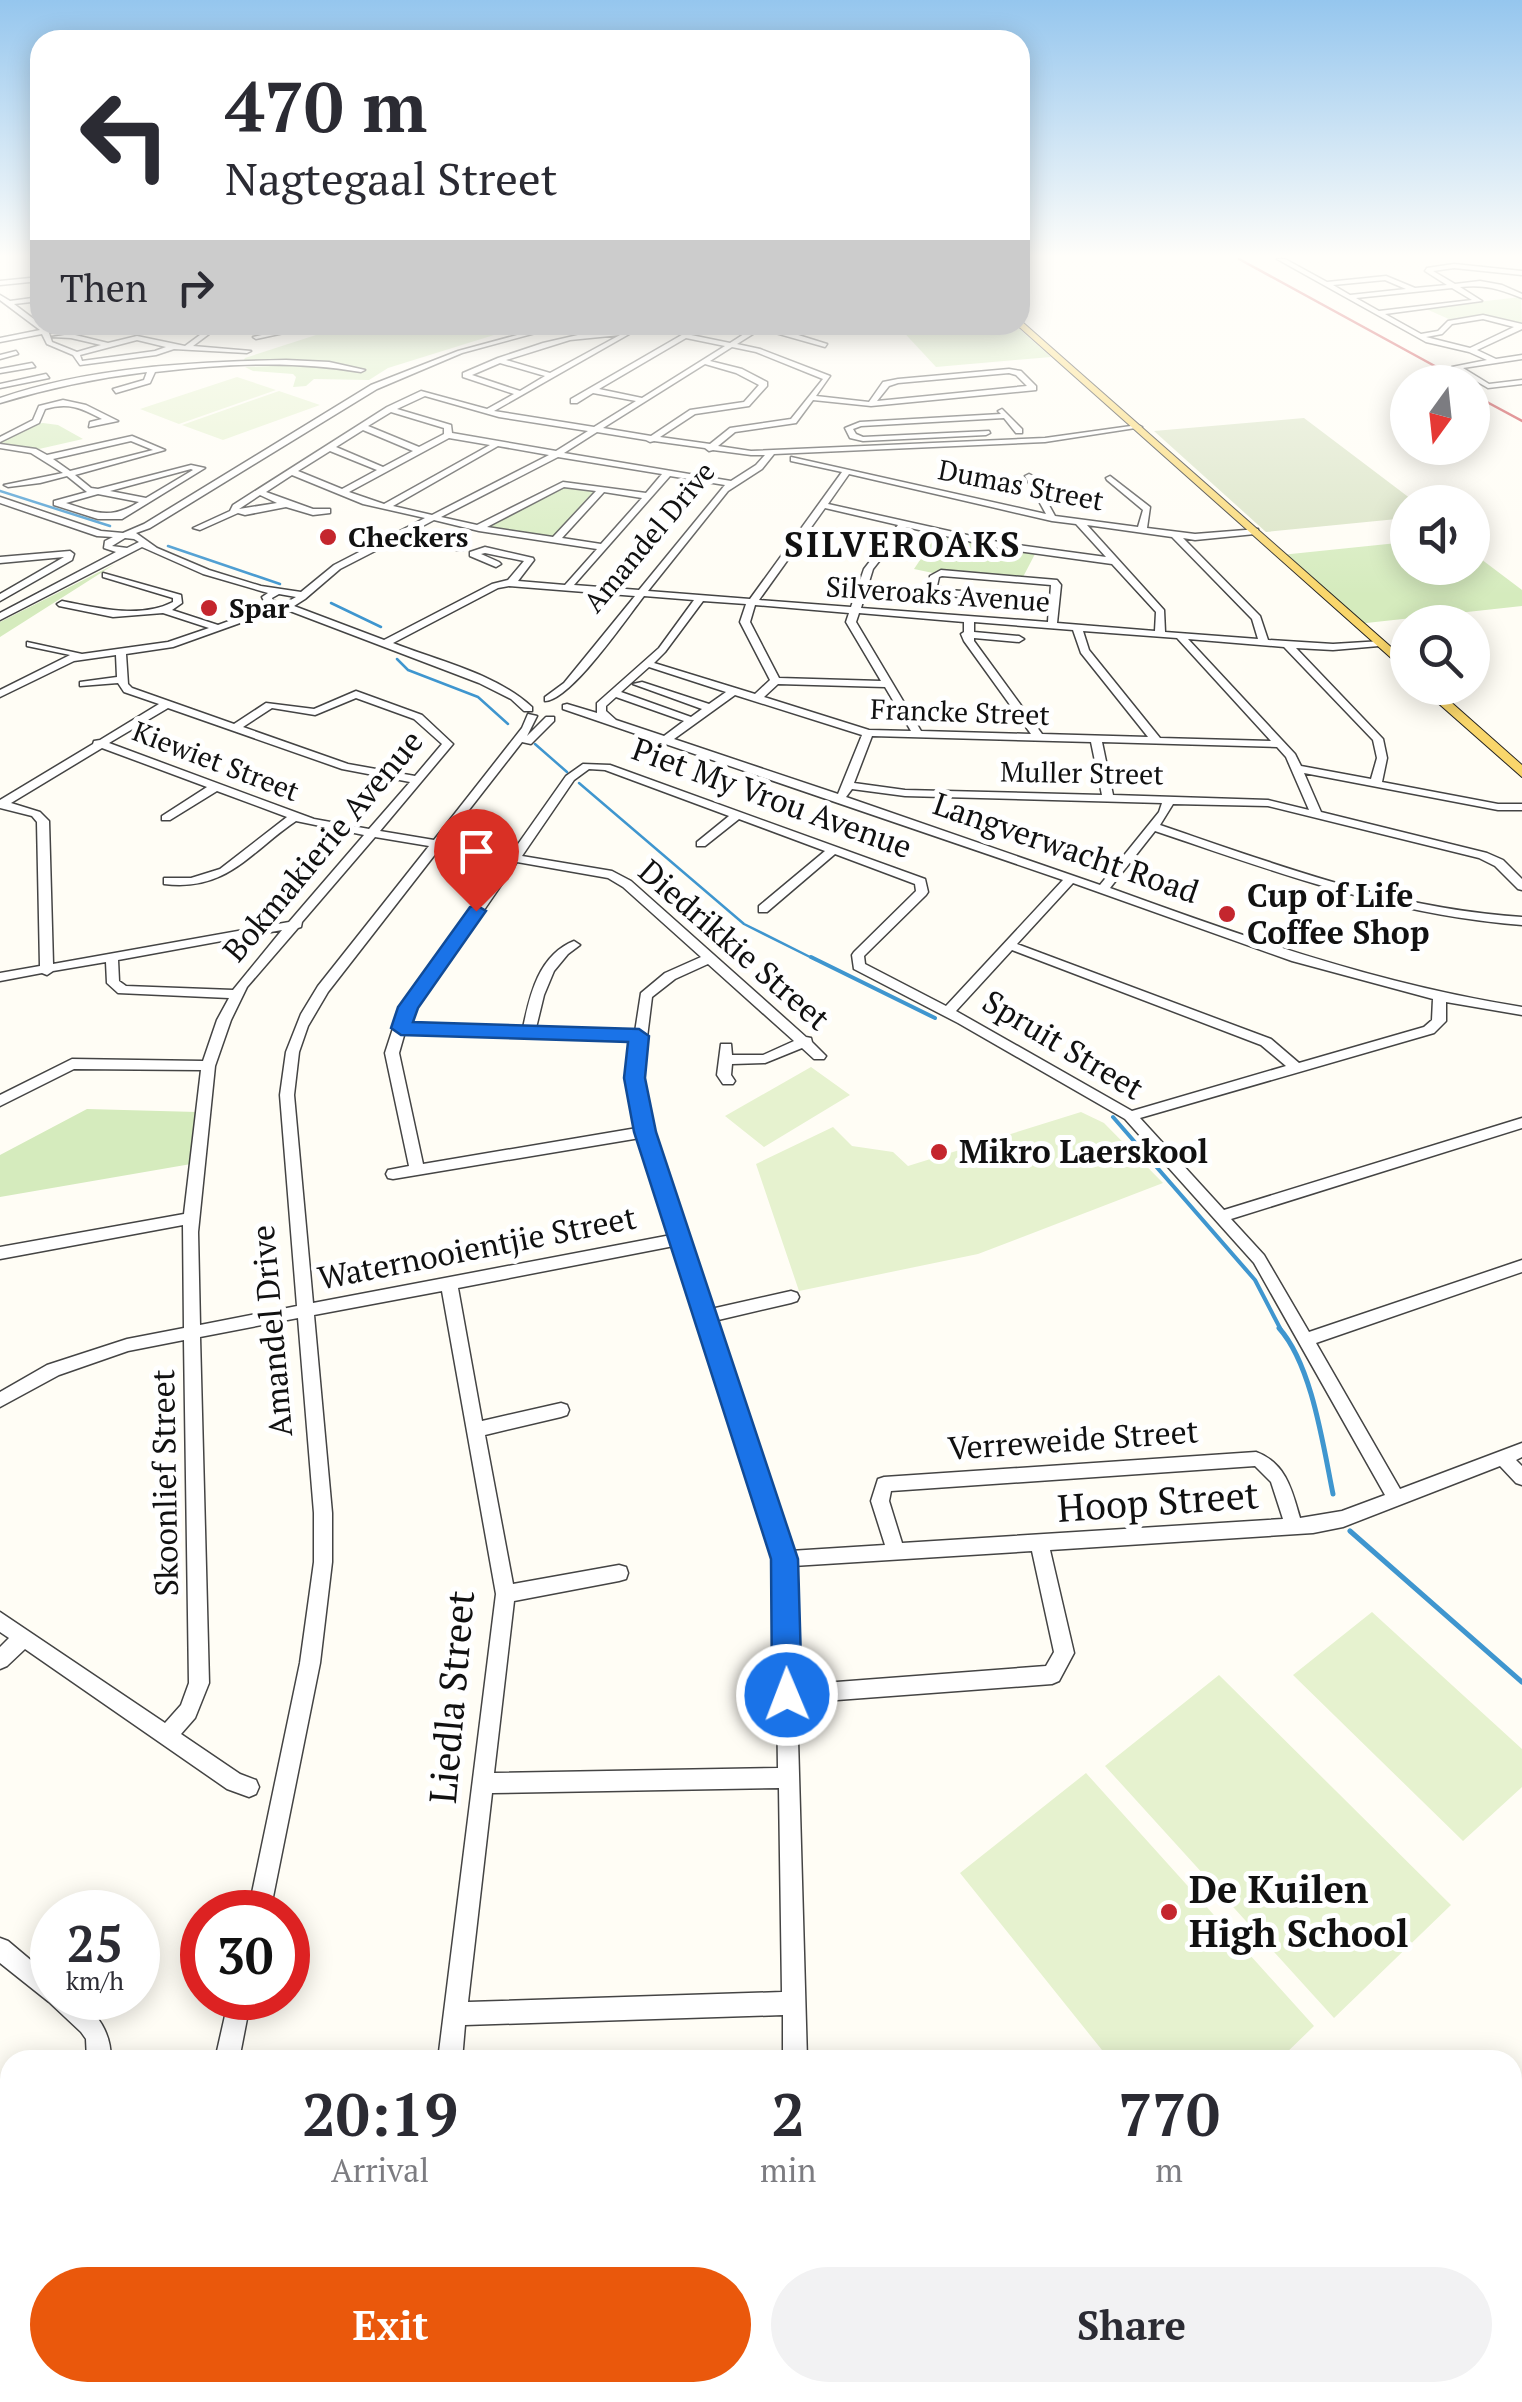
<!DOCTYPE html>
<html lang="en">
<head>
<meta charset="utf-8">
<style>
  :root { --surface:#fff; --page:#f2f2f3; --text:#2b2b33; --muted:#7c7c81; --accent:#ea580c }
  body { margin:0; font-family:"PT Serif",serif; background:var(--page); color:var(--text); height:100vh; display:flex; flex-direction:column; font-size:38px; white-space:nowrap }
  * { box-sizing:border-box; margin:0 }
  p { font-size:32px; color:var(--muted) }
  .icon { flex:none; width:55px; height:55px; fill:none; stroke:currentColor; stroke-width:2; stroke-linecap:round; stroke-linejoin:round }
  .map { position:relative; flex:1; overflow:hidden }
  .sheet { position:absolute; left:0px; top:2050px; width:1522px; height:352px; display:flex; flex-direction:column; background:var(--surface); border-radius:30px 30px 0 0; box-shadow:0 5px 25px #0003 }
  .sheet>* { flex:none }
  .hud { position:absolute; left:30px; top:30px; width:1000px; height:305px; border-radius:30px; box-shadow:0 5px 25px #0003; background:#fff; color:var(--text); overflow:hidden }
  .needle { width:65px; rotate:195deg }
  .fabs { position:absolute; left:1390px; top:365px; display:grid; gap:20px }
  .fabs a { display:grid; place-items:center; width:100px; height:100px; border-radius:50%; background:var(--surface); box-shadow:0 5px 25px #0003; font-size:50px }
  .speed { position:absolute; left:30px; top:1890px; display:flex; gap:20px; font-size:50px; font-weight:700; text-align:center }
  .speed>* { display:grid; place-content:center; width:130px; height:130px; border-radius:50%; background:var(--surface); box-shadow:0 5px 25px #0003; line-height:1 }
  .speed small { font-size:25px; font-weight:400 }
  .speed .limit { border:15px solid #d22; background:#fff; color:#111 }
  .pin { position:absolute; display:grid; place-items:center; width:85px; height:85px; color:#fff; margin:-102px -42px; border-radius:50% 50% 50% 0; rotate:-45deg; box-shadow:0 0 10px #0007 }
  .pin .icon { rotate:45deg }
  .me { position:absolute; width:110px; margin:-55px; rotate:359deg; stroke-linejoin:round; filter:drop-shadow(0 0 8px #0008) }
  .turn { display:flex; align-items:center; gap:35px; height:210px; padding:0 30px; font-size:45px }
  .turn .icon { width:130px; height:130px; stroke-width:2.5 }
  .turn b { display:block; font-size:70px; line-height:85px }
  .then { display:flex; align-items:center; height:95px; padding:0 30px; background:#0003; gap:20px; font-size:38px }
  .eta { display:flex; justify-content:space-evenly; align-items:center; height:170px; text-align:center }
  .eta b { font-size:60px; font-weight:700; line-height:70px }
  .action { display:flex; gap:20px; margin-top:auto; padding:20px 30px }
  .action a { flex:1; height:115px; border-radius:60px; background:var(--accent); color:#fff; font-size:40px; font-weight:700; line-height:115px; text-align:center }
  .action a+a { background:var(--page); color:var(--text) }
  .map>svg:first-child { display:block }
  .green { fill:#d5ebbd }
  .cemetery { fill:#d9e3c4 }
  .pitch { fill:#e6f2cf }
  .lines { fill:none; stroke-linecap:round; stroke-linejoin:round }
  .stream-far2 { stroke:#3f96cf; stroke-width:2.5 }
  .stream-far1 { stroke:#3f96cf; stroke-width:4 }
  .stream { stroke:#3f96cf; stroke-width:5 }
  .minor-casing { stroke:#444; stroke-width:3 }
  .major-casing { stroke:#222; stroke-width:2 }
  .minor { fill:#fff; fill-rule:evenodd }
  .major { fill:#f9d66b; fill-rule:evenodd }
  .rail { stroke:#c4262e; stroke-width:2.5 }
  .route { fill:#1a73e8; stroke:#114b97; stroke-width:2.5 }
  .poi-dot { fill:#c4262e; stroke:#fff; stroke-width:4 }
  .labels { text-anchor:middle; stroke-width:10; stroke-linejoin:round; paint-order:stroke }
  .far-street-label { font-size:28px; fill:#111; stroke:#fff }
  .far-poi-label { font-size:28px; font-weight:bold; fill:#111; stroke:#fff; text-anchor:start }
  .street-label { font-size:32px; fill:#111; stroke:#fff }
  .poi-label { font-size:32px; font-weight:bold; fill:#111; stroke:#fff; text-anchor:start }
  .far-district-label { font-size:35px; font-weight:bold; letter-spacing:2.5px; fill:#111; stroke:#fff }
  .near-street-label { font-size:38px; fill:#111; stroke:#fff }
  .near-poi-label { font-size:38px; font-weight:bold; fill:#111; stroke:#fff; text-anchor:start }
</style>
</head>
<body>
<div class="map">
<svg width="1522" height="2402" viewBox="0 0 1522 2402">
  <rect width="100%" height="100%" fill="#fffdf5"/>
  <path class="green" d="M1521,297L1522,324L1482,317L1451,320L1424,308Z
    M347,325H526L388,368L369,380L314,379L306,386L293,387L296,377L293,374L253,371L245,367L317,364L365,370L330,362L242,363L245,358Z
    M897,325H1015L1051,357L936,367Z
    M43,423L58,425L83,439L39,449L0,443L26,426Z
    M562,485L596,490L552,537L487,526Z
    M938,533L1035,554L1023,577L933,573L914,569Z
    M1407,542L1408,568H1472L1473,553L1522,590V606L1357,624L1281,555Z
    M115,564L0,637V622Z
    M87,1109L197,1112L191,1164L0,1197V1155Z"/>
  <path class="cemetery" d="M1304,418L1415,502H1408L1407,518L1266,532L1154,431Z"/>
  <path class="pitch" d="M237,377L276,390L179,424L140,409Z
    M279,391L320,405L223,440L182,425Z
    M811,1067L850,1095L764,1147L725,1116Z
    M1081,1112L1104,1123L1163,1183L978,1254L799,1291L756,1164L833,1127L852,1146L893,1152L908,1166Z
    M1372,1612L1522,1749V1787L1463,1841L1293,1675Z
    M1219,1675L1451,1905L1334,2018L1105,1766Z
    M1086,1773L1314,2026L1279,2060H1110L960,1873Z"/>
  <g class="lines">
    <path class="stream-far2" d="M0,491L110,526
      M168,546L280,584
      M331,603L381,627
      M397,659L408,670L478,697L508,724
      M535,744L567,772
      M579,783L744,924L816,960"/>
    <path class="stream-far1" d="M811,957L935,1018
      M1113,1117L1255,1280L1281,1330"/>
    <path class="stream" d="M1279,1328C1312,1365 1323,1445 1333,1494
      M1350,1531L1522,1682"/>
    <g class="minor-casing">
      <path id="minor" d="M1277,259H1285L1327,282L1386,276L1415,288L1447,285L1425,271L1427,268L1454,264L1522,271V275L1454,268L1433,271L1455,284L1480,281L1502,285L1522,294V298C1500,289 1484,284 1460,287L1482,301L1385,314L1421,334L1438,331L1448,321L1483,315L1522,324V329L1477,350L1496,359L1522,355V359L1463,368L1489,384L1522,380V384L1488,388L1452,367L1487,360L1469,352L1426,342ZM1385,280L1406,289L1350,295L1333,285ZM1452,288L1472,300L1379,311L1356,298ZM1483,319L1514,327L1470,348L1426,337L1442,334L1452,324Z
        M40,277V281L0,285V281Z
        M0,295L10,301L40,297V301L14,304L47,329L84,325L49,333L52,342L77,352L101,345L71,338L52,337L71,334L108,343L137,336L185,346L204,332L207,325H213L209,334L193,346L251,351L247,353L174,349L156,355L80,365L73,355L47,344L42,334L0,342V338L40,330L0,300ZM137,340L166,347L155,351L82,361L80,355Z
        M126,325H141L138,327Z
        M307,325H321L256,339L253,337Z
        M554,325H565L462,353L377,389L150,528L136,533L157,548L209,570L261,586L301,592L334,565L425,518L363,504L292,475L266,492L313,509H330V513L313,515L286,507L245,515L238,513L200,530L193,528L230,511L233,505L387,407L421,391L487,409L514,394L463,377V373L498,358L543,343L591,332L627,331L637,325H645L494,411L594,427L636,401L593,393L577,403H571V399L699,325L705,326L691,335L730,343L758,325H766L827,344L825,347L761,329L737,344L760,349L830,376L816,396L869,402L883,382L898,379L1009,369L1021,371L1036,386V390L871,406L813,400L796,423L735,432L718,446L751,451L1045,438L1138,425L1142,427L1045,442L774,454L762,469L728,491L648,591L750,599L842,472L791,461V457L1046,514L1025,476L1029,474L1033,476L1055,516L1138,527L1143,510L1107,480L1106,478L1110,476L1150,507L1147,528L1195,534L1258,529V533L1255,534L1195,540L1183,538L1260,616L1268,640L1333,644L1382,641V645L1379,646L1333,650L1296,648L1383,739L1387,758L1382,782L1498,804H1522V810H1498L1304,773L1321,812L1487,853L1503,860L1522,879V890L1518,889L1495,866L1479,858L1268,806L1173,804L1160,825C1283,867 1391,908 1522,917V925C1391,915 1279,873 1155,831L1110,888C1247,938 1377,984 1522,1007V1015L1446,1002V1021L1434,1033L1140,1118L1224,1210L1522,1118V1128L1231,1219L1264,1255L1309,1332L1522,1260V1272L1316,1343L1400,1489L1522,1443V1457L1516,1460L1522,1466V1485L1516,1483L1500,1466L1343,1527L1313,1533L1050,1550L1074,1653L1059,1681L1052,1684L797,1703L807,2060H783V2015L465,2025L462,2060H438L496,1594L442,1291L314,1315L332,1513V1562L320,1663L270,1912H248L300,1663L314,1562V1513L298,1318L200,1337L209,1683L195,1718L181,1734L240,1774L256,1780L259,1787L256,1794L249,1797L227,1789L25,1649L7,1666L0,1669V1647L9,1638L0,1632V1612L165,1723L181,1705L189,1683L184,1340L128,1351L59,1375L0,1407V1392L47,1365L127,1339L184,1328L183,1225L0,1259V1247L184,1214L201,1070L74,1069L0,1106V1095L72,1059L203,1061L217,1020L229,998L118,993L107,983L106,962L53,971L47,975L42,973L0,981V973L40,966L37,822L32,816L0,808V800L93,744L94,741L100,740L159,704L124,692L118,683L80,686V682L117,677L116,655L74,661L0,697V690L70,655L27,646V642L82,654L168,642L209,628L163,613L113,617L59,606L57,604L62,601C97,608 140,619 173,602V598L103,577V573L181,595L182,603L172,610L218,625L270,606L266,605L262,597L268,593L203,574L142,547L0,620V613L116,552L104,548L105,541L113,537L97,536L0,503V497L101,531L123,533L144,524L371,385L458,351ZM620,335L550,373L506,360L570,340ZM686,338L725,346L642,398L599,389ZM732,347L756,352L823,379L791,419L730,428L710,444L660,437L695,414L749,406L767,386V382L742,369L710,361ZM500,363L545,376L520,391L472,375ZM705,364L736,373L759,385L744,402L690,410L651,436L603,428ZM1009,373L1016,375L1027,386L877,401L889,386L898,383ZM425,396L499,417L588,431L556,451L452,433L451,425L397,409ZM391,412L444,428V434L419,447L368,426ZM363,430L413,451L383,467L336,447ZM597,432L646,440L650,442L654,441L705,448L709,451L713,450L751,455H765L756,465L731,481L564,453ZM449,438L490,445L384,504L349,492ZM498,446L549,455L432,515L393,506ZM330,451L377,470L342,489L298,471ZM558,457L662,474L646,493L563,482L477,525L441,517ZM849,474L1052,521L1076,524L1106,557L1003,543L828,504ZM670,476L725,485L639,590L574,585ZM564,487L596,491L553,537L487,527ZM604,492L642,498L601,544L562,538ZM260,495L277,503L239,509ZM825,508L898,525L864,569L851,607L759,600ZM434,520L479,531L597,549L565,585L518,581L534,560L533,558L485,547L470,552V556L496,567L501,564L499,562L481,554L485,553L524,561L508,580L492,584L384,640L294,606L305,599L340,569L412,532L457,550H463V546L419,528ZM1087,525L1172,537L1252,619L1258,639L1165,632L1164,610ZM906,527L1003,549L1112,564L1156,612L1155,631L1057,623L1061,585L1057,580L941,570L930,576L929,589L947,596L1049,604L1048,622L861,608L873,569ZM125,538L134,539L139,542L127,548L112,546ZM942,576L1051,585L1050,598L949,590L937,586L939,577ZM509,586L635,596L564,683L545,697V701C571,700 626,619 644,596L694,600L659,648L597,703V713L567,704L563,705V709L1063,880L946,1006L865,964L864,956L926,895L928,892L925,879L610,765L583,764L566,776L511,854L444,842L522,742L531,744L554,721V717H546L527,736L537,716L528,714L522,728L434,840L380,831L453,744L422,715L356,691L314,709L266,703L234,724L132,688L128,684L126,654L173,647L282,608L479,683L511,699L524,711H532V707C495,673 438,661 393,643L498,588ZM279,594L296,597L285,603L273,601L272,598ZM703,601L746,604L740,622L770,680L755,694L654,663L665,652ZM755,605L849,613L846,622L881,681L779,678L750,622ZM859,613L964,622V632L961,634L964,641L1031,734L921,731L856,622ZM974,622L1073,630L1081,653L1148,737L1042,734L974,641V638L1019,642L1024,639L1019,636L974,632ZM1083,631L1177,638L1271,741L1160,738L1089,650ZM1188,639L1284,647L1373,740L1377,758L1371,779L1301,766L1295,754ZM649,667L726,692L709,704L642,682L633,684L702,709L691,717L621,692ZM778,684L885,687L911,731L869,730L764,697ZM735,695L862,735L838,794L674,739ZM616,697L684,721L664,736L616,720L606,711V706ZM356,698L414,719L442,744L415,776L348,764L243,727L272,708L315,715ZM168,708L342,769L410,782L369,829L314,819L109,743ZM872,736L1091,742L1102,795L905,790L854,783ZM1102,742L1277,747L1286,757L1309,810L1268,800L1113,795ZM102,748L207,787L162,816V820H170L217,791L287,817L220,869L191,878H164V884C227,892 250,852 296,821L364,835L289,922L53,964L49,821L40,812L11,803ZM589,769L605,770L729,816L697,842V846H705L739,819L825,851L759,906V912H767L835,854L915,884L916,891L854,952L852,955L854,969L958,1023L1125,1119L1254,1263L1385,1495L1342,1511L1300,1518C1292,1490 1286,1463 1256,1452L884,1477L878,1479L871,1501L885,1545L790,1551L714,1321L791,1303L797,1301L799,1297L797,1293L791,1291L711,1309L652,1132L642,1078L652,997L675,979L708,964L794,1041L763,1055H732L731,1044H721L717,1075L723,1084H733L735,1081L731,1075L732,1064L765,1063L802,1048L814,1059H824L826,1056L812,1042L811,1038L806,1037L631,881L612,871L522,856L574,780ZM852,789L905,796L1162,803L1159,812L1100,885L846,797ZM375,837L429,846L318,986L301,1014L286,1052L280,1095L297,1306L200,1325L198,1232L215,1066L231,1020L247,987L298,928L301,927L302,922ZM440,848L507,860L397,1016L385,1053L409,1166L388,1170L386,1174L388,1178L393,1179L640,1138L671,1235L313,1303L294,1095L299,1052L308,1026L328,992ZM517,862L608,878L623,887L701,957L665,973L641,993L635,1032L536,1028L544,995L554,971L568,954L580,945L574,941C539,955 530,994 523,1028L408,1024L411,1016ZM1073,883L1292,961L1433,999L1432,1020L1424,1027L1299,1063L1271,1039L1017,944ZM282,930L233,990L126,986L119,981L118,960ZM1012,950L1261,1045L1286,1066L1132,1111L956,1011ZM405,1032L633,1040L628,1078L637,1128L423,1164L399,1053ZM674,1246L775,1559L778,1768L494,1773L514,1601L619,1581L626,1579L628,1573L626,1567L619,1565L513,1584L485,1435L561,1417L567,1415L569,1410L567,1405L561,1403L482,1421L458,1288ZM1255,1466L1271,1482L1283,1519L902,1543L889,1501L891,1491ZM1032,1551L1054,1652L1046,1666L797,1685L793,1566ZM779,1788L782,1992L468,2002L492,1793Z
        M832,325L857,328L886,325L857,332Z
        M16,351L18,354L0,359V355Z
        M286,360L329,362L365,370L361,372C293,360 223,364 155,372L150,383L116,393L113,389L144,380L147,372C97,378 49,388 0,403V398C91,367 190,362 286,360Z
        M32,363L35,367L0,373V369Z
        M46,374L49,378L0,388V384Z
        M63,400L86,405L118,421L89,427L90,422L102,419C81,408 69,402 45,409L39,423L0,442V437L33,420L39,406Z
        M1002,409L1022,429V433H1016L1004,418L861,426L853,429L856,434L863,437L989,431L990,433L986,435L863,441L850,438L845,428L860,422L1001,414L998,411Z
        M132,436L165,450L75,475L91,488L98,489L191,465L205,468L122,519H98L54,505V501L87,492L67,476L40,483L8,487L4,485L63,473L31,453L0,448V444L36,449L47,455ZM131,441L153,450L70,471L53,459ZM193,470L146,498L110,491L191,469ZM98,494L139,502C110,520 97,513 66,503Z
        M70,551L74,554L72,560L0,601V594L64,557L0,563V557Z
        M0,1938L8,1941L52,1978V1998H77C98,2014 111,2032 111,2060H87L86,2039L81,2032L49,2002L0,1963Z
        M229,1998H251L239,2060H215Z
        M10,2321V2349L0,2353V2325Z
        M140,2392H166L164,2402H138Z
        M180,2392H206L204,2402H178Z
        M399,2392H425L424,2402H398Z
        M791,2392H817V2402H791Z"/>
    </g>
    <g class="major-casing">
      <path id="major" d="M1020,320L1408,662V673L1017,325H1020Z
        M1421,688H1435L1522,765V777Z"/>
    </g>
    <use href="#minor" class="minor"/>
    <use href="#major" class="major"/>
    <path class="rail" d="M1239,259L1464,382
      M1472,394L1522,421"/>
  </g>
  <linearGradient id="sky" x2="0" y2="1"><stop stop-color="#95c6ee"/><stop offset="0.43" stop-color="#fffefa"/><stop offset="1" stop-color="#fffefa" stop-opacity="0"/></linearGradient>
  <rect width="1522" height="596" fill="url(#sky)"/>
  <path class="route" d="M476,905L486,911L418,1008L413,1022L639,1029L649,1036L645,1078L656,1132L798,1559L802,1695L798,1705L787,1709L777,1705L772,1695L771,1559L634,1132L624,1078L628,1042L401,1035L391,1028L398,1007L470,907Z"/>
  <g class="poi-dot">
    <circle cx="328" cy="537" r="10"/>
    <circle cx="209" cy="608" r="10"/>
    <circle cx="1227" cy="914" r="10"/>
    <circle cx="939" cy="1152" r="10"/>
    <circle cx="1169" cy="1912" r="10"/>
  </g>
  <g class="labels">
    <g class="far-street-label">
      <text transform="translate(1021 485) rotate(11)" y="10">Dumas Street</text>
      <text transform="translate(649 537) rotate(-50)" y="10">Amandel Drive</text>
      <text transform="translate(938 594) rotate(4)" y="10">Silveroaks Avenue</text>
      <text transform="translate(960 712) rotate(2)" y="10">Francke Street</text>
      <text transform="translate(216 761) rotate(21)" y="10">Kiewiet Street</text>
      <text transform="translate(1082 773) rotate(1)" y="10">Muller Street</text>
    </g>
    <g class="far-poi-label">
      <text x="348" y="547">Checkers</text>
      <text x="229" y="618">Spar</text>
    </g>
    <g class="street-label">
      <text transform="translate(772 798) rotate(20)" y="11">Piet My Vrou Avenue</text>
      <text transform="translate(323 846) rotate(-50)" y="11">Bokmakierie Avenue</text>
      <text transform="translate(1066 848) rotate(19)" y="11">Langverwacht Road</text>
      <text transform="translate(734 945) rotate(41)" y="11">Diedrikkie Street</text>
      <text transform="translate(1063 1045) rotate(31)" y="11">Spruit Street</text>
      <text transform="translate(477 1248) rotate(-11)" y="11">Waternooientjie Street</text>
      <text transform="translate(272 1331) rotate(-95)" y="11">Amandel Drive</text>
      <text transform="translate(1073 1440) rotate(-4)" y="11">Verreweide Street</text>
      <text transform="translate(165 1483) rotate(-91)" y="11">Skoonlief Street</text>
    </g>
    <g class="poi-label">
      <text x="1247" y="907">Cup of Life<tspan x="1247" dy="37">Coffee Shop</tspan></text>
      <text x="959" y="1163">Mikro Laerskool</text>
    </g>
    <g class="far-district-label">
      <text x="903" y="557">SILVEROAKS</text>
    </g>
    <g class="near-street-label">
      <text transform="translate(1158 1502) rotate(-4)" y="13">Hoop Street</text>
      <text transform="translate(452 1697) rotate(-85)" y="13">Liedla Street</text>
    </g>
    <g class="near-poi-label">
      <text x="1189" y="1903">De Kuilen<tspan x="1189" dy="44">High School</tspan></text>
    </g>
  </g>
</svg>
<div class="fabs">
<a><svg class="needle" viewBox="-14 -14 28 28"><path d="M0-13l5 13h-10z" fill="#e53935"/><path d="M0 13l5-13h-10z" fill="#7c7c81"/></svg></a>
<a><svg class="icon" aria-label="sound" viewBox="0 0 24 24"><path d="M4 9h4l5-4v14l-5-4H4zM17 9q2 3 0 6"/></svg></a>
<a><svg class="icon" aria-label="search" viewBox="0 0 24 24"><circle cx="10" cy="10" r="6"/><path d="M15 15l6 6"/></svg></a>
</div>
<div class="speed"><div>25<small>km/h</small></div><div class="limit">30</div></div>
<div class="pin" style="left:476px;top:911px;background:#d93025"><svg class="icon" aria-label="arrive" viewBox="0 0 24 24"><path d="M6 21V4h12l-3 4 3 4H6"/></svg></div>
<svg class="me" style="left:787px;top:1695px" viewBox="-20 -20 40 40"><circle r="17" fill="#1a73e8" stroke="#fff" stroke-width="3"/><path d="M0-11L8 9 0 5-8 9z" fill="#fff"/></svg>
<div class="hud">
<div class="turn"><svg class="icon" aria-label="left" viewBox="0 0 24 24"><path d="M17 20v-9H6M10 6l-5 5 5 5"/></svg><div><b>470 m</b>Nagtegaal Street</div></div>
<div class="then">Then<svg class="icon" aria-label="right" viewBox="0 0 24 24"><path d="M7 20v-9h11M14 6l5 5-5 5"/></svg></div>
</div>
<section class="sheet">
<div class="eta">
<div><b>20:19</b><p>Arrival</p></div>
<div><b>2</b><p>min</p></div>
<div><b>770</b><p>m</p></div>
</div>
<div class="action"><a>Exit</a><a>Share</a></div>
</section>
</div>
</body>
</html>
